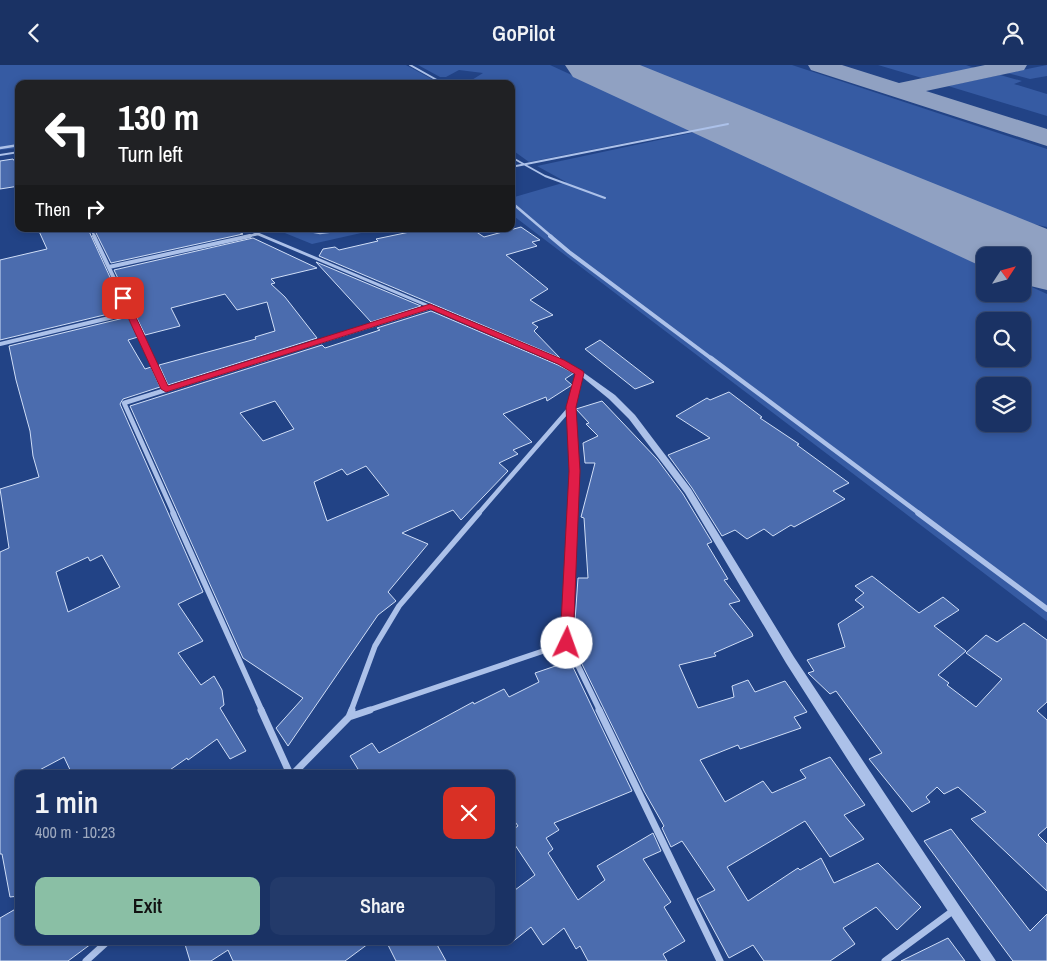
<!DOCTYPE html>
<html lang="en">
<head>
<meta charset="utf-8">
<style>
  :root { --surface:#1a3264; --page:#233a6a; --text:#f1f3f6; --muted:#9faabf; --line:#384d78; --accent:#8abfa5 }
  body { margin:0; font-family:"Archivo Narrow",sans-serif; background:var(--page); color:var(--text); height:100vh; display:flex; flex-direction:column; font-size:19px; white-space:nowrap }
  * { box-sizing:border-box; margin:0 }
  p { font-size:16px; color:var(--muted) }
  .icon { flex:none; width:28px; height:28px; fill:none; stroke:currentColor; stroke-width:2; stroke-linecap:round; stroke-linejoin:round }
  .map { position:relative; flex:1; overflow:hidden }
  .panel { position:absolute; left:15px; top:705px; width:500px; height:175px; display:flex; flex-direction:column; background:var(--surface); border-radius:10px; box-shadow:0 2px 8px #0003,0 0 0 1px var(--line) }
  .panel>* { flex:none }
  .hud { position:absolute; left:15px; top:15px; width:500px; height:152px; border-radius:10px; box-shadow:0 2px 8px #0003,0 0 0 1px var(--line); background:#202124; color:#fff; overflow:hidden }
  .needle { width:32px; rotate:54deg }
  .controls { position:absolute; left:976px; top:182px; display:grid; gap:10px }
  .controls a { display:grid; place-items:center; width:55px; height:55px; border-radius:10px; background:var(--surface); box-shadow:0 2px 8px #0003,0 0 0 1px var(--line); font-size:25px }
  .pin { position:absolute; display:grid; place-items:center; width:42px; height:42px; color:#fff; margin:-21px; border-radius:10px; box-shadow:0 2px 8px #0006 }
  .me { position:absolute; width:55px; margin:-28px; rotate:3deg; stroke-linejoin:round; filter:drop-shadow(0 0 4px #0008) }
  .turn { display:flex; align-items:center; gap:18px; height:105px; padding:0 20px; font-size:22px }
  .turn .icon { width:65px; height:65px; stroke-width:2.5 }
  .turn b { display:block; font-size:35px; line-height:42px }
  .then { display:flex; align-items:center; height:48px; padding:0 20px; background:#0003; gap:10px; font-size:19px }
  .round { display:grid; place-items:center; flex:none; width:52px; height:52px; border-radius:10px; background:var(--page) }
  .overview { display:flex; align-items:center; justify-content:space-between; height:85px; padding:0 20px }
  h1 { font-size:30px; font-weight:600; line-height:38px }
  .primary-button { display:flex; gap:10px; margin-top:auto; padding:10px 20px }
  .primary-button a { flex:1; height:58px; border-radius:10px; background:var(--accent); color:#111; font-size:20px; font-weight:600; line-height:58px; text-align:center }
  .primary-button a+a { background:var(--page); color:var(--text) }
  header { display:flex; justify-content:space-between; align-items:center; height:65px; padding:0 20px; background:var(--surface); font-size:22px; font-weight:600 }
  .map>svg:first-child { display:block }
  .green { fill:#365ba3; fill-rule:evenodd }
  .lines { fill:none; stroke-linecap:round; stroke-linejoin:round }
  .taxiway { fill:#90a1c2; fill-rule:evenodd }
  .runway { fill:#90a1c2; fill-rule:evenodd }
  .building { fill:#4b6cae; stroke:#d0def7; fill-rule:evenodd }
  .service { stroke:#acc1e9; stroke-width:2 }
  .minor-far4 { stroke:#acc1e9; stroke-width:2.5 }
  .minor-far3 { stroke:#acc1e9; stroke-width:4 }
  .minor-far2 { stroke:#acc1e9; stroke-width:4.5 }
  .minor-far1 { stroke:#acc1e9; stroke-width:5.5 }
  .minor { stroke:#acc1e9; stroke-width:7 }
  .tertiary { fill:#acc1e9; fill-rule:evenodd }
  .route { fill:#e11d48; stroke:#92132f }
</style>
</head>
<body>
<header><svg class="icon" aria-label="back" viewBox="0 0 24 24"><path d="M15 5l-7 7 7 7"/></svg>GoPilot<svg class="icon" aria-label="person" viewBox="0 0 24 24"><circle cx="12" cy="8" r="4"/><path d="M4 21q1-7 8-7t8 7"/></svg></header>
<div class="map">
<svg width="1047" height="896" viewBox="0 0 1047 896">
  <rect width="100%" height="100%" fill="#224386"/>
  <path class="green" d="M0,0H406L441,19H19V83L0,85Z
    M418,0H550L691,65L529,97L511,84V19H460L461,17L467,18L483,8L459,5L446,12H440Z
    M633,0H792L1047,84V162L1016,155Z
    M878,0H966L975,3L922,13Z
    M1047,0V11L1030,14L1007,8Z
    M1000,10L1022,16L1014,19L1047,29V51L948,21Z
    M696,67L985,201V229H1022L1023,218L1047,229V556L511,149V133L566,117L537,101ZM985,256H1022V294H985ZM985,321H1022V359H985Z
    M275,164H379L312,179Z"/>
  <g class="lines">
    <path class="taxiway" d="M808,0H842L899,18L985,0H1027L1024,5L926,26L1047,64V81L811,5Z
      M1019,174L1047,180V202L1022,197V191H1005L1001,185L1006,177Z"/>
    <path class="runway" d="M565,0H640L1047,164V225L1022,219V191H985V203L573,12Z"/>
  </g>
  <path class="building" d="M13,94L19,102V121L0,124V96Z
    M521,162L540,175L532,177L537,181L506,190L548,224L530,235L553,250L532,258L538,262L534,266L560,293L319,191L323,184L335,182L339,185L378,176L376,174L424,164H472L484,172Z
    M38,164H88L125,245L0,275V195L47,184Z
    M94,164H232L243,169L111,198Z
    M253,173L317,203L271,214L275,218L271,219L285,232L317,273L168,320L159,300L256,274L255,272L275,266L267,237L237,245L225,229L171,243L180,261L145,270L114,205Z
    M316,197L421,241L371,257Z
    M431,246L558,300L574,308L565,314L572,320L547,336L546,332L503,349L532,377L513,385L518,389L499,398L508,406L461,455L453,445L402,468L428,479L388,527L396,536L378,550L288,681L276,663L303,633L243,593L130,341L322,280L325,283L380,265L377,263ZM275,336L294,364L263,376L240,348ZM366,401L389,430L327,456L314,417L342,404L347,410Z
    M128,252L138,272L128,275L145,304L151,302L160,322L123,334L120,339L203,527L178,539L203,576L178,588L201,620L214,611L222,625L224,640L220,643L246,686L230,694L217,674L188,695L187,693L164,709H72L64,692L32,709H19V831L10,832L2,789H0V487L9,483L0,424L39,412L33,391L30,366L16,315L9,281ZM102,490L120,522L68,547L56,507L88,492L90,496Z
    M600,275L654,317L635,324L585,284Z
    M729,327L762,352L760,353L799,379L797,380L849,418L833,426L845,434L794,462L791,460L773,471L764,464L747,474L735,465L722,471L692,423L668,390L710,373L676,351L707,333L710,335Z
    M602,336L657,394L683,429L712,477L707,479L728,514L724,515L740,536L729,539L752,568L753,571L714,588L716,591L679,600L698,643L734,632L732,621L748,615L755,627L785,616L807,647L794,652L801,663L740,684L738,680L700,695L725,737L763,716L772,728L806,713L800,705L830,692L865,740L844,750L864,774L830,792L805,756L727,802L748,836L798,803L800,805L821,793L834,818L878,798L921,842L897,865L876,842L843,863L855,879L830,896H764L753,880L729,893L697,834L715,825L682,776L671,782L662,763L664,761L644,726L579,593L584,591L575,556L578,513H588L584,453L581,452L595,398H585L583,378L598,371L586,359L589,358L576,344Z
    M872,511L919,548L943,532L959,545L934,561L966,586L938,610L949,618L947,620L976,642L1002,614L966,588L986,570L997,577L1024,558L1047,575V637L1037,646L1047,655V762L1038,770L1047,779V826L971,754L986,747L958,722L944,729L937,722L926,732L930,737L912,747L869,694L882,688L836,626L830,629L808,608L814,606L807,595L845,582L838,559L864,542L855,535L864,528L855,521Z
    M570,596L632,726L554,758L559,765L546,773L553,784L548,788L578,835L605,815L597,801L653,768L661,786L643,794L671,837L664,842L685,876L663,889L667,896H588L580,881L576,884L564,863L543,880L531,862L511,878V828L535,810L511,774V766L518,761L511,751V709H361L350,691L372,678L379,688L473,637L474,639L504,624L509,632L539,617L535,608Z
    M951,764L1030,866L1047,849V896H1013L924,776Z
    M19,842V876H95L68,896H0V853Z
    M948,873L965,896H901Z
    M184,876H372L345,896H233L228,885L211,896H190Z
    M386,876H435L446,896H396Z"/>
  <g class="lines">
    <path class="service" d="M410,0L444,19
      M511,92L545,111L605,133
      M511,102L728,59"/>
    <path class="minor-far4" d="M0,83L19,80
      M511,137L552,172
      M91,164L95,172
      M299,164L320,168L351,164
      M244,172L258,169"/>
    <path class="minor-far3" d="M94,171L152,294
      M550,171L569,187L712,294
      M109,202L250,171
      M0,279L130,248
      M264,294L431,242"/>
    <path class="minor-far2" d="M151,293L166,325
      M711,293L920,449
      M571,342L575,406L573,449
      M174,449L124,338L268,293
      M478,449L571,342L580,308"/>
    <path class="minor-far1" d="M173,448L262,646
      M573,448L567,578L600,646
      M918,448L1047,544
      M351,646L375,581L399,541L479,448
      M366,646L567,578"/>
    <path class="minor" d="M261,645L290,709
      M599,645L720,896
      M349,652L370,645
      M293,709L349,652L352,645
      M86,896L108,876
      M885,896L954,845"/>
    <path class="tertiary" d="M19,86V88L0,91V89Z
      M243,164H250L563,296L580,305L615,330L635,350L691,424L794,592L996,896H981L855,706L786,598L685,428L629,354L609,334L576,307L559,298Z"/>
  </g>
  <path class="route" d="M123,230L127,233L168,321L430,239L564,295L583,306L584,308L576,342L580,406L573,578L571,582L567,583L562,582L560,578L569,406L566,342L575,309L558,299L430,244L166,327L161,324L119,233Z"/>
</svg>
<div class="controls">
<a><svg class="needle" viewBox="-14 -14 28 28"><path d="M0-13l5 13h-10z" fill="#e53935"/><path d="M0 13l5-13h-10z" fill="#9faabf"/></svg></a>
<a><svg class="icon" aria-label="search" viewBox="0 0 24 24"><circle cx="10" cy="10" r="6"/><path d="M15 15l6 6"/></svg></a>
<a><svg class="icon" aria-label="layers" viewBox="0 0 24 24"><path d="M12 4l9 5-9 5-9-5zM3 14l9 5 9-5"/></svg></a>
</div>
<div class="pin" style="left:123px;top:233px;background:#d93025"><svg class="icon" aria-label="arrive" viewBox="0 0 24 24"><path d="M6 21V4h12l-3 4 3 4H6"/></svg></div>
<svg class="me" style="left:567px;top:578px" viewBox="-20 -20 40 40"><circle r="19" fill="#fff"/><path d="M0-13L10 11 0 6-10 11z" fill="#e11d48"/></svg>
<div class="hud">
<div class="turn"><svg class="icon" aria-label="left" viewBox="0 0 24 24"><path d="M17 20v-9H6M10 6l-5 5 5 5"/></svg><div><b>130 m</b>Turn left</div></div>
<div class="then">Then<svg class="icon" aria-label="right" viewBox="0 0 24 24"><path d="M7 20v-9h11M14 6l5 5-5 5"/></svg></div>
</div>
<section class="panel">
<div class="overview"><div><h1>1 min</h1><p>400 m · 10:23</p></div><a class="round" style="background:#d93025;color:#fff"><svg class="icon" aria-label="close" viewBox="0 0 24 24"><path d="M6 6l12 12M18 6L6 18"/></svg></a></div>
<div class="primary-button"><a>Exit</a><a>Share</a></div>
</section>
</div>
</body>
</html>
